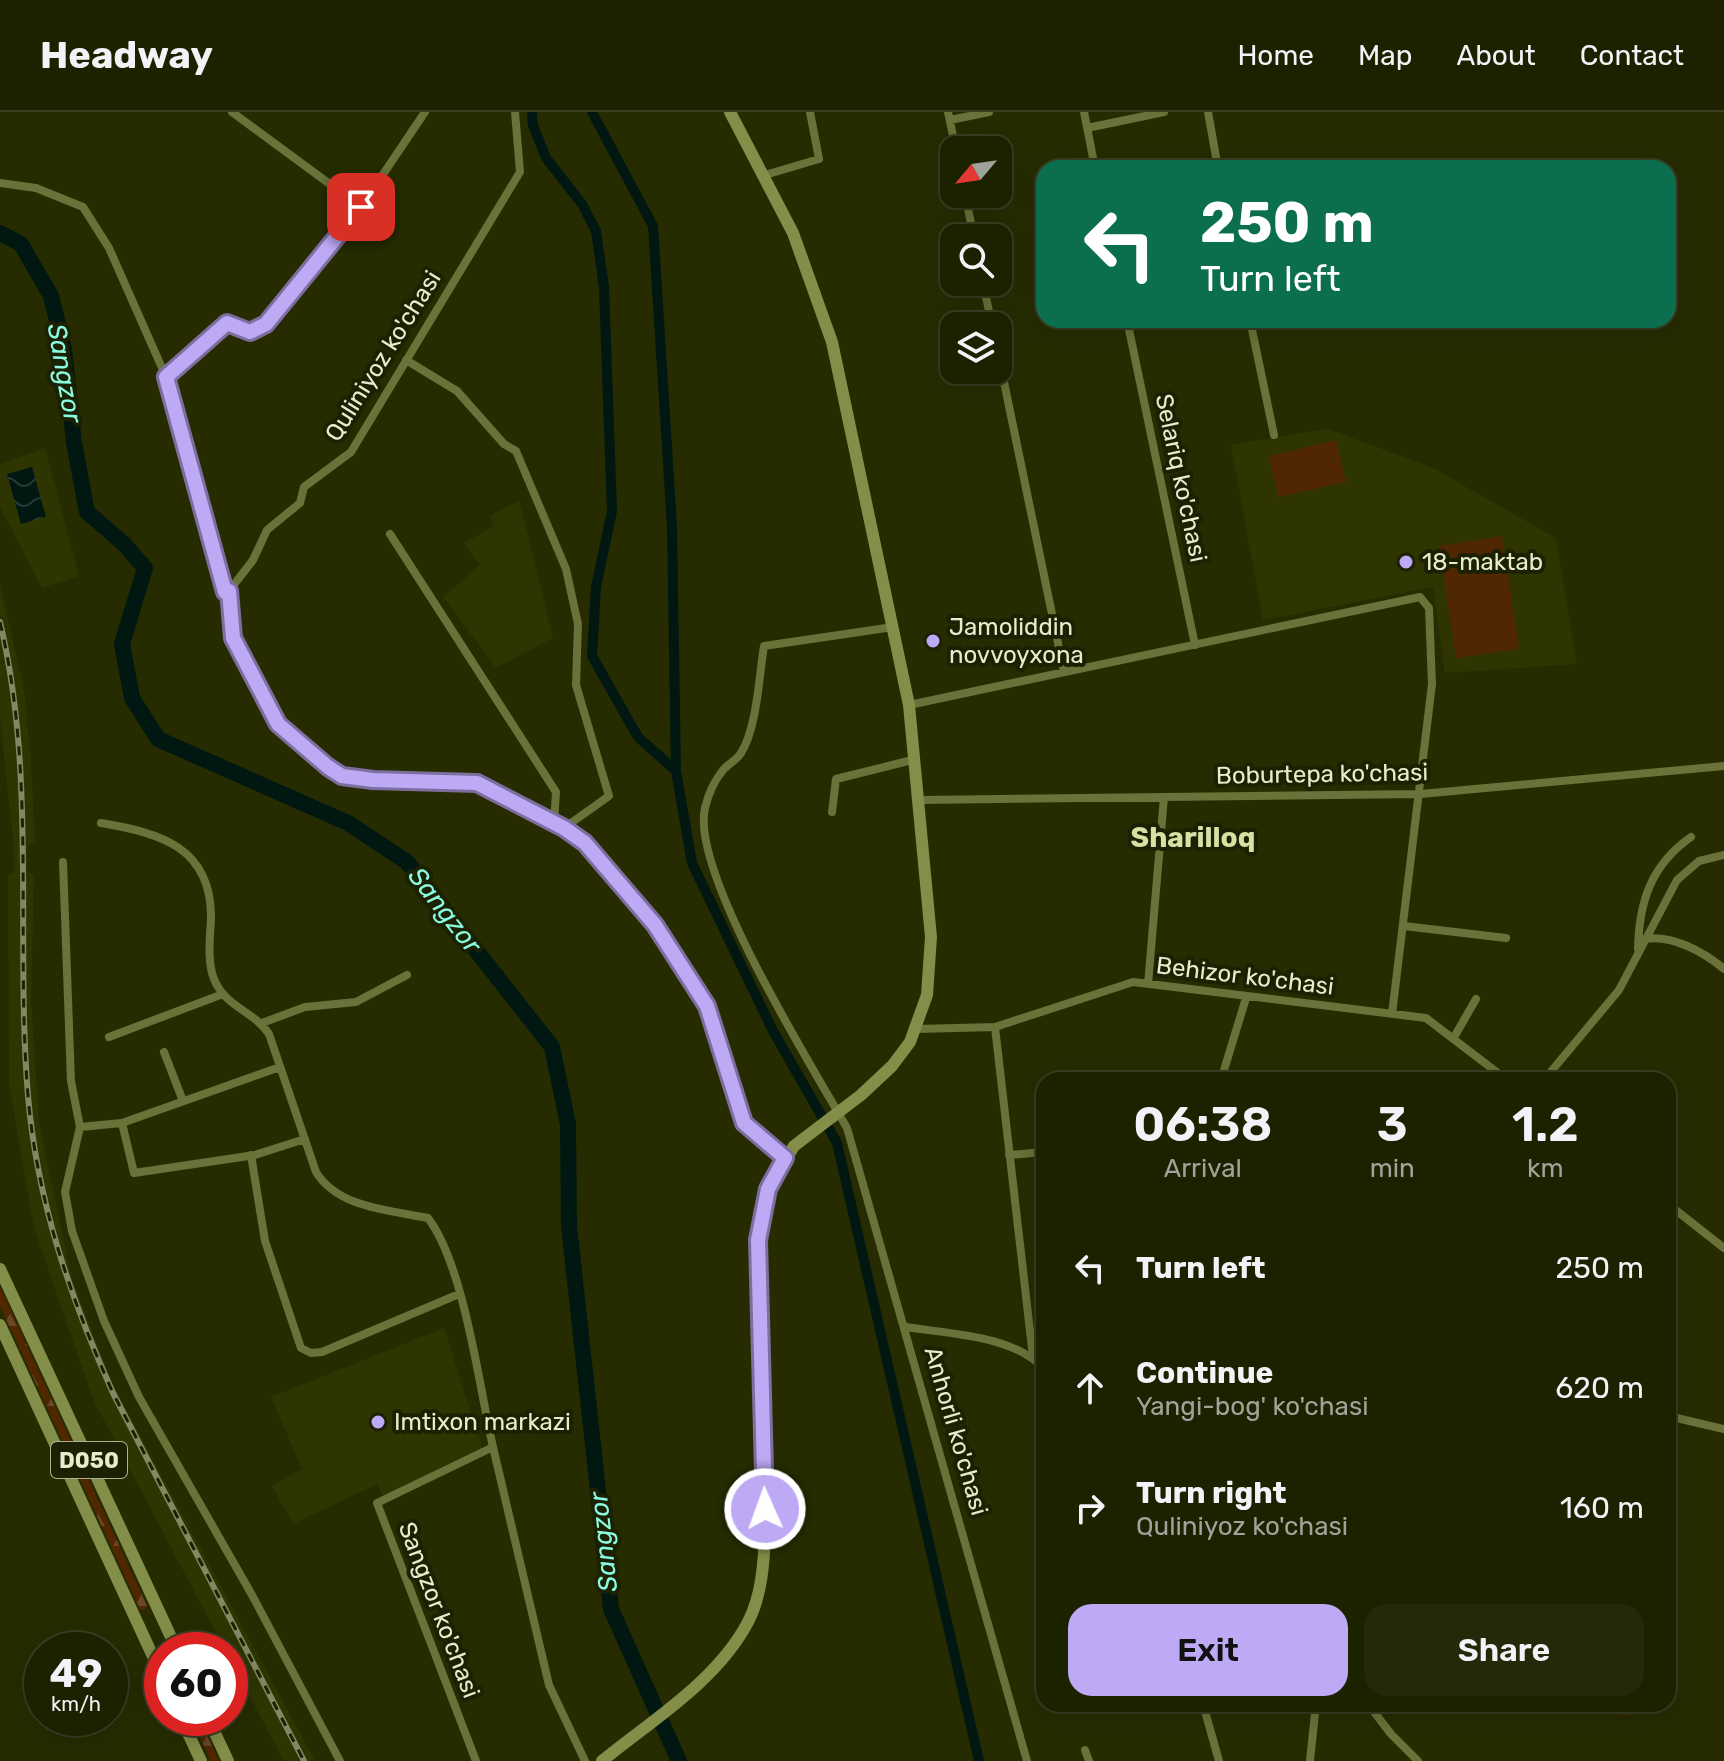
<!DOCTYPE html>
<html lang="en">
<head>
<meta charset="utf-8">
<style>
  :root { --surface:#1c2100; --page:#25290a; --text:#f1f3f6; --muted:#a0a399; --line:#3a3e22; --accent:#bea9f5 }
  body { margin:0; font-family:Rubik,sans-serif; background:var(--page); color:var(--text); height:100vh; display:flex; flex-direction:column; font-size:30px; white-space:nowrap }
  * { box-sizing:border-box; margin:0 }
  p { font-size:26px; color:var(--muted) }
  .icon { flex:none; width:44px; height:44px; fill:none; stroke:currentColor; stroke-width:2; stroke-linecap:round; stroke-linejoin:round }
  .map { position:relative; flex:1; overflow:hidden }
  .details { position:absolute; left:1036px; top:960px; width:640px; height:640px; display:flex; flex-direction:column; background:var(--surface); border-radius:24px; box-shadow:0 4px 20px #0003,0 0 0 2px var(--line) }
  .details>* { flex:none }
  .guide { position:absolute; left:1036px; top:48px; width:640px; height:168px; border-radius:24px; box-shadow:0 4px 20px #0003,0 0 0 2px var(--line); background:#0b6e4f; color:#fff; overflow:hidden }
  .needle { width:52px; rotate:241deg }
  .tools { position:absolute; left:940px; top:24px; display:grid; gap:16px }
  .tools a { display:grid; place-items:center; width:72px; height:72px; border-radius:16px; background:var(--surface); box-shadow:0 4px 20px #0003,0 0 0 2px var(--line); font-size:40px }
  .speed { position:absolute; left:24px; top:1520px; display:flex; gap:16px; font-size:40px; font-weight:700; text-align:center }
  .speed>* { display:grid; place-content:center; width:104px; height:104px; border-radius:50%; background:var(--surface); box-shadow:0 4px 20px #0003,0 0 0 2px var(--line); line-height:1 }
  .speed small { font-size:20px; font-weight:400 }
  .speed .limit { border:12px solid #d22; background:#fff; color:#111 }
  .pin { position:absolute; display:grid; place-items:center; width:68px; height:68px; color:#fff; margin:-34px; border-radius:16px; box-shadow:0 4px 12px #0006 }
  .me { position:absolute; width:88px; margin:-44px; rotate:358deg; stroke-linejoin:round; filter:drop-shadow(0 0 6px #0008) }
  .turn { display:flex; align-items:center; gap:28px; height:168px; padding:0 32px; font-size:36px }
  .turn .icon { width:104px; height:104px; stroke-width:2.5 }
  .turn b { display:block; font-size:56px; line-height:68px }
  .eta { display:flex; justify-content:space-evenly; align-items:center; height:136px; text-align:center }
  .eta b { font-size:48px; font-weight:600; line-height:56px }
  .button { display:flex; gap:16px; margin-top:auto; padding:16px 32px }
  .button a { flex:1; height:92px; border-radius:24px; background:var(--accent); color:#111; font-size:32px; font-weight:600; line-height:92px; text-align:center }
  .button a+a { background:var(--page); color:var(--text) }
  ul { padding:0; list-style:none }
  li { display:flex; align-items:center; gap:24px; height:120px; padding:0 32px }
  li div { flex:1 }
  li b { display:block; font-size:30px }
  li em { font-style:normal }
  header { display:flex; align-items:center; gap:48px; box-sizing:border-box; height:112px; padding:0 40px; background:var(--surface); border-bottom:2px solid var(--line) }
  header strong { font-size:38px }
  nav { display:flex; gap:44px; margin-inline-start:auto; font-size:28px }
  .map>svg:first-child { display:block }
  .built { fill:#2f3500 }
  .forest { fill:url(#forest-firs) }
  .cemetery { fill:url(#cemetery-stones) }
  .park { fill:#512701 }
  .water { fill:url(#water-waves) }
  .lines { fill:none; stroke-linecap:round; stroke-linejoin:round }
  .canal { stroke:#011712; stroke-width:10 }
  .river { stroke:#011712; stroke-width:16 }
  .street { stroke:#697238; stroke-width:8 }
  .primary { stroke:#838e48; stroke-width:12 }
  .rail-casing { stroke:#818862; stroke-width:6 }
  .rail { stroke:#1d2103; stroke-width:3; stroke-dasharray:9; stroke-linecap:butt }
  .route-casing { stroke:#7c6e9f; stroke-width:20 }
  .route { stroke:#bea9f5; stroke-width:14 }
  .poi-dot { fill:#bea9f5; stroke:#1d2103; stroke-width:3 }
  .labels { text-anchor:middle; stroke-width:8; stroke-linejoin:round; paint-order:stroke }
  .shield { fill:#1d2103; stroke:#aab091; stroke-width:2 }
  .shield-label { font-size:22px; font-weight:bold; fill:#e6edce }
  .street-label { font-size:24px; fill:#e6edce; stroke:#1d2103 }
  .poi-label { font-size:24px; fill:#e6edce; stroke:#1d2103; text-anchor:start }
  .water-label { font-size:26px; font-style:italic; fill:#88fbe0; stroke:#1d2103 }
  .quarter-label { font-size:28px; font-weight:bold; fill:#d6e1a3; stroke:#1d2103 }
</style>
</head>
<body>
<header>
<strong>Headway</strong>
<nav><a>Home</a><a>Map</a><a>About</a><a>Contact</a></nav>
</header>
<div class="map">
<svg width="1724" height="1649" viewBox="0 0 1724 1649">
  <defs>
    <pattern id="forest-firs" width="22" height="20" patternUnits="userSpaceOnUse" patternTransform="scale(2)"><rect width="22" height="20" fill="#512701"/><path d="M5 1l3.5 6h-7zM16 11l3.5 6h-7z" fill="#6a4725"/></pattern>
    <pattern id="cemetery-stones" width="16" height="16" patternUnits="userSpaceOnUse" patternTransform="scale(2)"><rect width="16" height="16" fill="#512701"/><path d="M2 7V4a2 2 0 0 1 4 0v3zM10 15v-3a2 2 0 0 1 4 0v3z" fill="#6a4725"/></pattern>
    <pattern id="water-waves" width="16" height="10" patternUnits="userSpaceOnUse" patternTransform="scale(2)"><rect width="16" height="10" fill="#011712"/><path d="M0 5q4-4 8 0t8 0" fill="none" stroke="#263933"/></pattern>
  </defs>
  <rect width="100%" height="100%" fill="#262c00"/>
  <path class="built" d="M1328,317L1431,355L1556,426L1577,552L1445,561L1433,475L1263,508L1231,333Z
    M45,336L79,464L42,476L0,395V352Z
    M519,388L553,526L496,556L443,485L480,453L464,431L494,414L489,405Z
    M0,473L24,578L31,649L35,729L28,733L27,759L34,763L31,887L39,1011L72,1167L113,1273L315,1649H284L230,1547V1538H225L93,1287L34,1116L9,972L8,763L14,762V738L0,605Z
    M444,1216L482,1335L383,1384L377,1372L293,1412L272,1374L302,1357L271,1285Z"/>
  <path class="forest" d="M0,1175L147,1494L145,1498L140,1497L0,1194Z
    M191,1606H199L219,1649H211Z"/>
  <path class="cemetery" d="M1591,1592H1635L1632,1602L1625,1604Z"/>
  <path class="park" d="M1336,328L1346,370L1278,385L1269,344Z
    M1502,424L1519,537L1456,546L1439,434Z"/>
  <path class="water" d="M32,355L46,405L21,412L7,362Z"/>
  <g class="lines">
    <path class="canal" d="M532,0L533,13L546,46L582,92L596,119L604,175L612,399L596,475L592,544L638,625L676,659
      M592,0L653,114L672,414L676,659L692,751L773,919L837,1031L979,1649"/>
    <path class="river" d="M0,121L21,132L51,184L64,237L74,331L87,400L123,431L145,456L122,532L132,586L158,627L348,711L407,750L552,935L568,1012L569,1114L611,1497L679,1649"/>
    <path class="street" d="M232,0L361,95
      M948,0L956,38
      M1084,0L1095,56
      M1208,0L1218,56
      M950,8L989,0
      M1087,16L1164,0
      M765,63L819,47L810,0
      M0,71L36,76L83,95L109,136L166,265L225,480L229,479
      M965,82L974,126
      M983,170L992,214
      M1127,208L1195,533
      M1250,208L1274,323
      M998,241L1064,560
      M406,248L457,279L504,332L516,339L566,457L578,512L576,573L609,684L564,716
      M166,265L227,211L254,220L276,203L361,95L425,0
      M390,422L556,680L554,711
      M229,479L233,526L278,612L328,655L342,664L373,668L477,671L564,716L585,731L655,813L707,894L744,1011L785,1046
      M229,479L253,448L267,418L300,391L304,375L351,340L520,60L515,0
      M893,515L764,534C759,564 757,616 741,641C737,648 728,652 723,658C715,668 708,683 705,696C690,760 812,954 847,1016L1027,1649
      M909,593L1420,485L1429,496L1432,572L1392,902
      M921,688L1421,682L1724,654
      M832,700L836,667L916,647
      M101,711C160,721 212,735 211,807C210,825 207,850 214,867C225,895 254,899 269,922L316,1060C338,1096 389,1098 428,1106C464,1153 479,1274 493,1335L377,1391L476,1649
      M63,750L71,969L80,1015L65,1080L72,1119L104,1209L139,1285L252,1483L340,1649
      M1404,814L1506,826
      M1645,827C1671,822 1704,840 1724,857
      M1638,837C1639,790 1651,753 1691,725
      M1148,872L1164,685
      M262,911L305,895L356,890L407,863
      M995,915L1033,1245
      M917,917L995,915L1133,870L1426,906L1507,968
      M109,925L223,882
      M1453,927L1476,887
      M164,940L183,989
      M280,955L122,1011L134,1061L255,1043L305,1027
      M1221,968L1246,886
      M1544,968L1619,878L1677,768L1699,749L1724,743
      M80,1015L122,1011
      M251,1043L265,1129L301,1236L311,1241L322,1240L459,1182
      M1009,1043L1044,1040
      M1668,1092L1724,1136
      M906,1215C949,1222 1014,1223 1044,1257
      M1668,1304L1724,1317
      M493,1335L549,1573L585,1649
      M1203,1592L1219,1649
      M1368,1592L1391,1622L1418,1649
      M1458,1592L1460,1595
      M1085,1638L1089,1649
      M1310,1649L1316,1592"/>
    <path class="primary" d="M0,1157L177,1538
      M0,1213L162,1564
      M181,1606L201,1649
      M208,1606L228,1649
      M602,1649C652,1608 717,1569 748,1510C762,1483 764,1450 765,1420L758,1180L763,1095L772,1069L794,1034L861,983L892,954L910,930L927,883L931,825L909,593L832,230L793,121L730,0"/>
    <g class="rail-casing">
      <path id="rail" d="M0,510C37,665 15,827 28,984C37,1089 70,1185 113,1281L304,1649"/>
    </g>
    <use href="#rail" class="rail"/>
  </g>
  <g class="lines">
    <g class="route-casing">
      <path id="route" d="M361,95L266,212L250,220L227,211L166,265L225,480L229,479L233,526L278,612L328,655L342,664L373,668L477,671L564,716L585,731L655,813L707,894L744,1011L785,1046L768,1077L758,1128L765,1397"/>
    </g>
    <use href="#route" class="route"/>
  </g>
  <g class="poi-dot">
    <circle cx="1406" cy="450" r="8"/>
    <circle cx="933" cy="529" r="8"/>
    <circle cx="378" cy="1310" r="8"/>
  </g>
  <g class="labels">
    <rect class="shield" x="51" y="1330" width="76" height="36" rx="6"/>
    <g class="shield-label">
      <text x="89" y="1356">D050</text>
    </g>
    <g class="street-label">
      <text transform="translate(383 244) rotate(-58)" y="8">Quliniyoz ko'chasi</text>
      <text transform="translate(1181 366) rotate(78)" y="8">Selariq ko'chasi</text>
      <text transform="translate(1322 662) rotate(-1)" y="8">Boburtepa ko'chasi</text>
      <text transform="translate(1245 864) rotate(7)" y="8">Behizor ko'chasi</text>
      <text transform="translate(956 1319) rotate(74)" y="8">Anhorli ko'chasi</text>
      <text transform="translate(439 1498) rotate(69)" y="8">Sangzor ko'chasi</text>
    </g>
    <g class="poi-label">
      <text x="1422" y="458">18-maktab</text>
      <text x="949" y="523">Jamoliddin<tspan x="949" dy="28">novvoyxona</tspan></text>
      <text x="394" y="1318">Imtixon markazi</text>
    </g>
    <g class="water-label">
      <text transform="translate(65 261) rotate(80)" y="9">Sangzor</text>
      <text transform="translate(445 798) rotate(52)" y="9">Sangzor</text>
      <text transform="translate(603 1430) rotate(-96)" y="9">Sangzor</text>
    </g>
    <g class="quarter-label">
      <text x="1193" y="735">Sharilloq</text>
    </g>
  </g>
</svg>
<div class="tools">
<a><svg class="needle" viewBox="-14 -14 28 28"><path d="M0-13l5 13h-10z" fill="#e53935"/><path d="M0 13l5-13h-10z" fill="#a0a399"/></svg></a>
<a><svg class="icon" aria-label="search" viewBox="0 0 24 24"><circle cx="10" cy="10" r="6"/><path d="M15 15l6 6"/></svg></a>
<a><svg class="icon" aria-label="layers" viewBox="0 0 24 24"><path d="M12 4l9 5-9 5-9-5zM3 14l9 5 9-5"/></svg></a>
</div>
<div class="speed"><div>49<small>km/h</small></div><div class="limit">60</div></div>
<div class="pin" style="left:361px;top:95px;background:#d93025"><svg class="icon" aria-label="arrive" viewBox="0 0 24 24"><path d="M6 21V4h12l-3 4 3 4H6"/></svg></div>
<svg class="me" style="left:765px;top:1397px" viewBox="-20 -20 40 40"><circle r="17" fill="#bea9f5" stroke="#fff" stroke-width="3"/><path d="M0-11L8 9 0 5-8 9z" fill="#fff"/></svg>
<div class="guide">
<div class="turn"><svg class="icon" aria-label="left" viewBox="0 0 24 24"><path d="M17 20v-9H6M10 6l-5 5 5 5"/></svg><div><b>250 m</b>Turn left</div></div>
</div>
<section class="details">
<div class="eta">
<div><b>06:38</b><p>Arrival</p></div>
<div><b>3</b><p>min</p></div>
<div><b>1.2</b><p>km</p></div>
</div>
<ul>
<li><svg class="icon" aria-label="left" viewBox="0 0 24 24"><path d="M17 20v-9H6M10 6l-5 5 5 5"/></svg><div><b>Turn left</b></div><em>250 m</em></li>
<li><svg class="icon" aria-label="ahead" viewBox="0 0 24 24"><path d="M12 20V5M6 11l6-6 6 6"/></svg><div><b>Continue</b><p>Yangi-bog' ko'chasi</p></div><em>620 m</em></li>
<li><svg class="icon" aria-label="right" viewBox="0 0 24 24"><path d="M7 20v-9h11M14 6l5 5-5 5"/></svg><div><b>Turn right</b><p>Quliniyoz ko'chasi</p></div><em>160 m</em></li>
</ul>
<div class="button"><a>Exit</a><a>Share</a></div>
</section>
</div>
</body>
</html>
